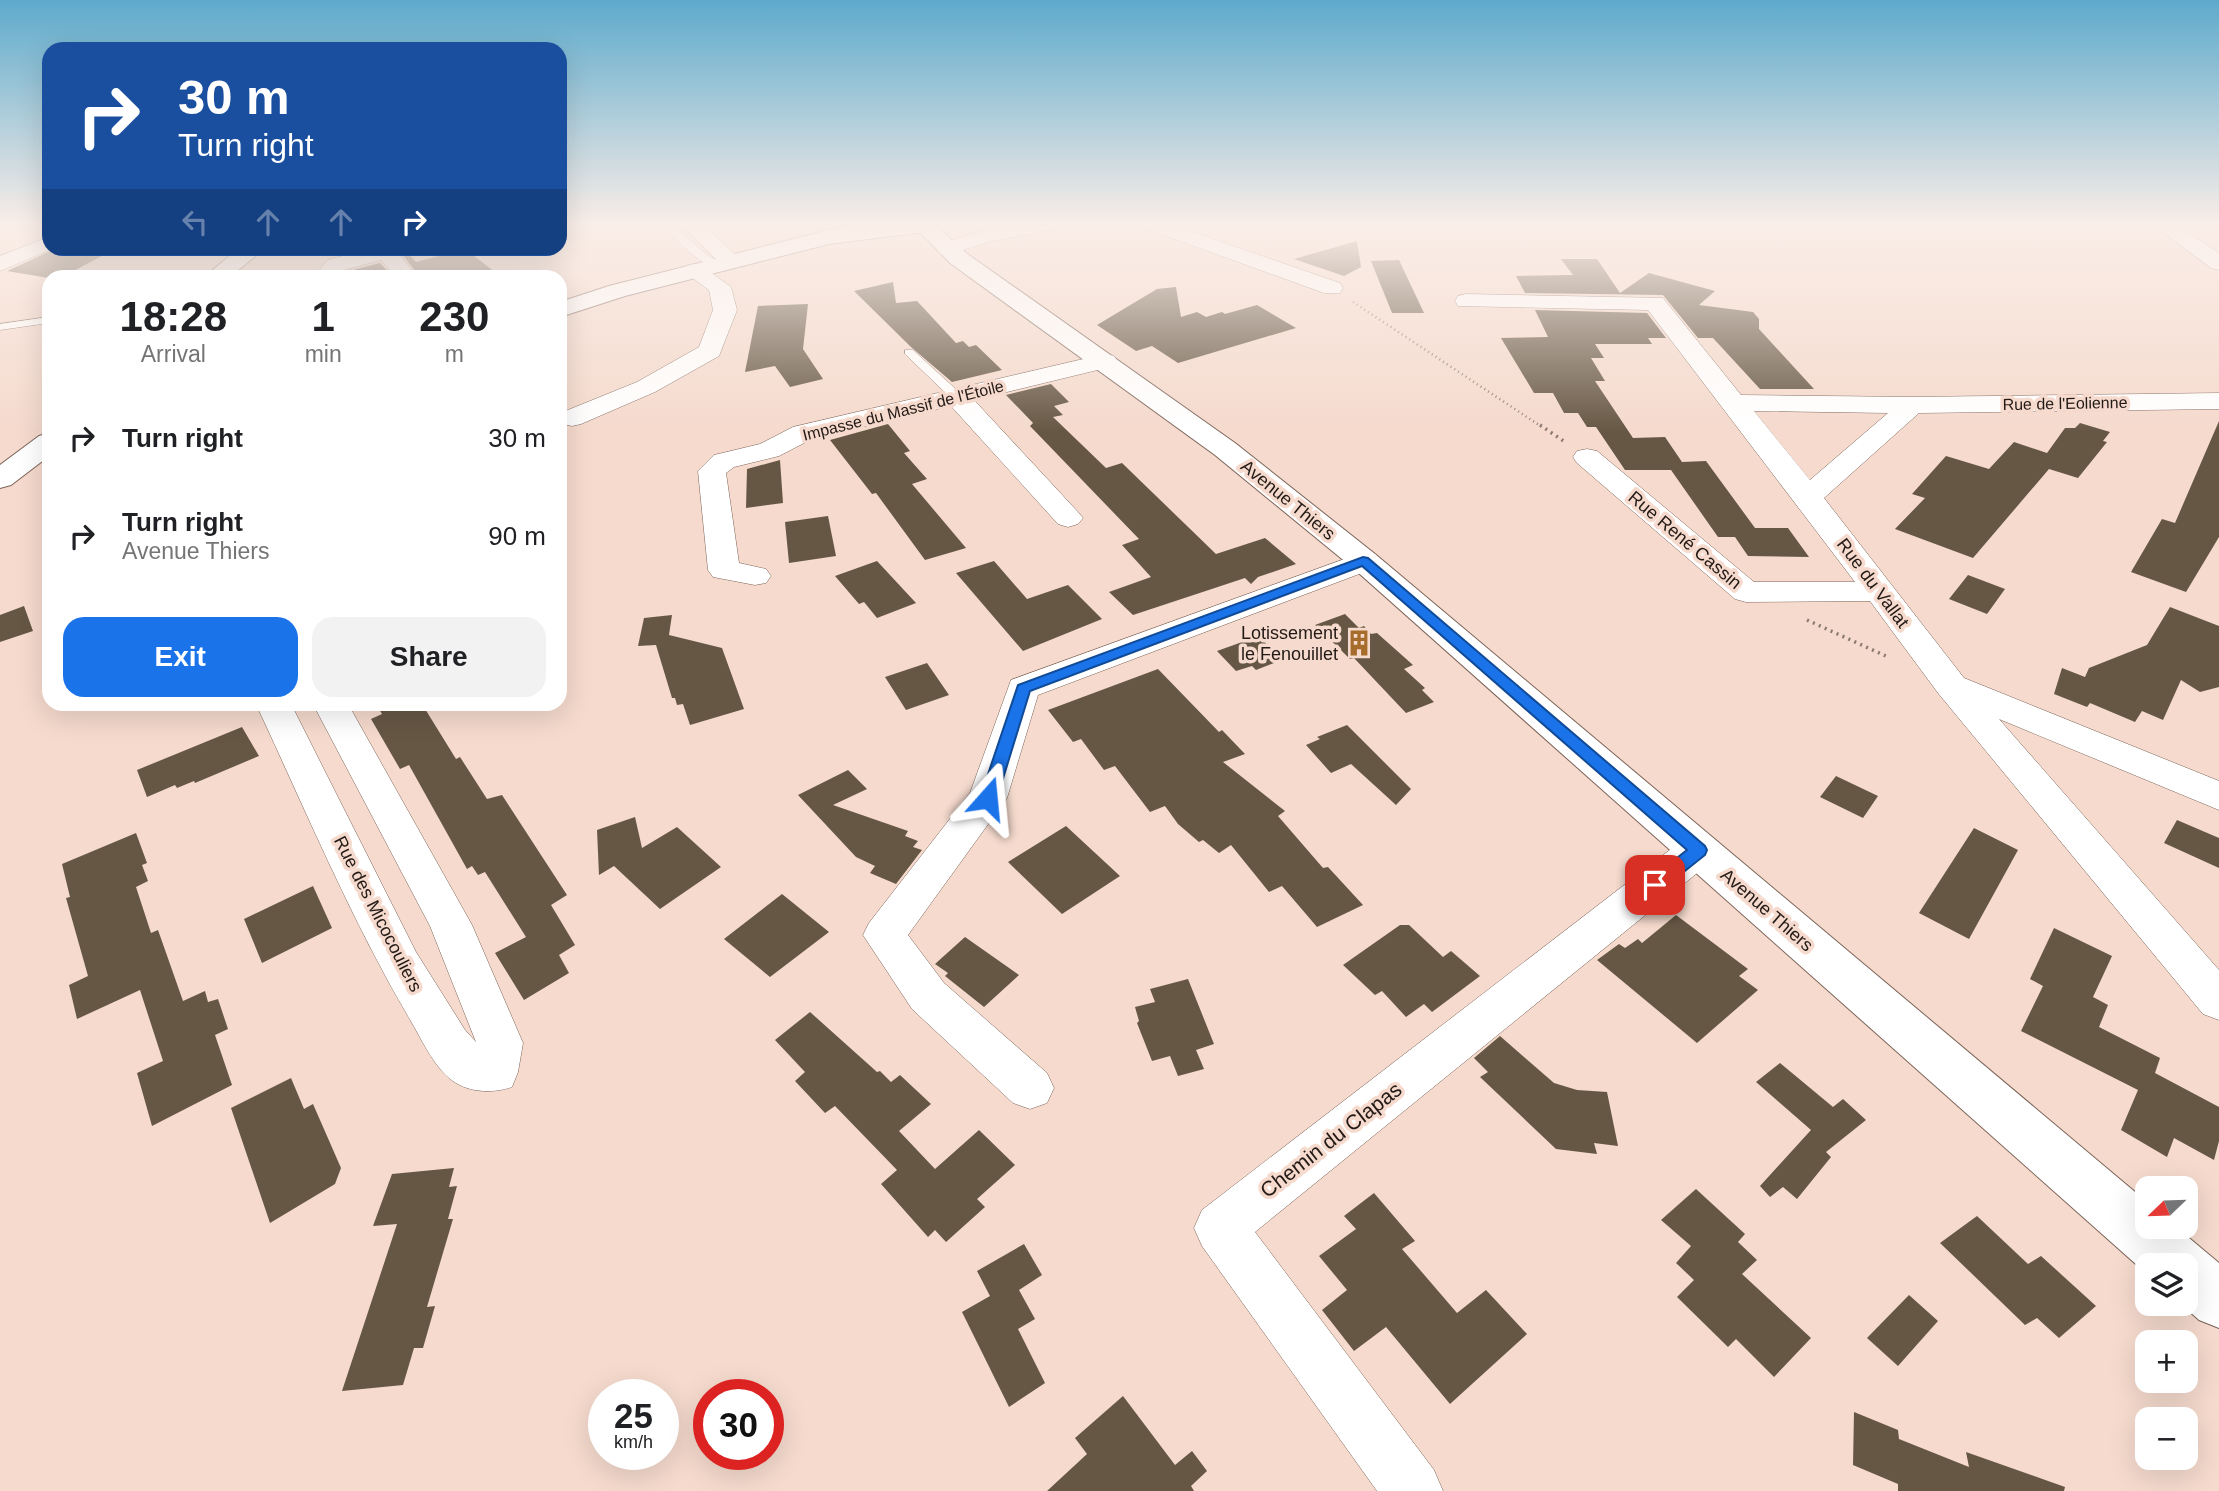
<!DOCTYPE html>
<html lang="en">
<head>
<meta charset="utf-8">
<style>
  :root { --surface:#fff; --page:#f2f2f2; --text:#202124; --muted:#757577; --accent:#1a73e8 }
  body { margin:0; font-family:Helvetica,sans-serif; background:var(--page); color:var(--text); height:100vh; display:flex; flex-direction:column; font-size:26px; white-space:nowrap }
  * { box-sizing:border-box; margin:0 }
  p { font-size:23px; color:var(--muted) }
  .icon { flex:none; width:38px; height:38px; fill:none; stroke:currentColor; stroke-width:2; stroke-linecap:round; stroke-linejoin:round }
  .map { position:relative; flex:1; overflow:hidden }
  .panel { position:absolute; left:42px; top:270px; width:525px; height:441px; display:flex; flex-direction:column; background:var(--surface); border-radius:21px; box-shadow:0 7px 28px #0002 }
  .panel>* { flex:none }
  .top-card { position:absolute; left:42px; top:42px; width:525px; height:214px; border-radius:21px; box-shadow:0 7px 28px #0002; background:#1a4fa0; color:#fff; overflow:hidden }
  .needle { width:46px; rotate:247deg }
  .buttons { position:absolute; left:2135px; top:1176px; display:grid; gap:14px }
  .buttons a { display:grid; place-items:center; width:63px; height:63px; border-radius:14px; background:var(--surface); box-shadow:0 7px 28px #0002; font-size:35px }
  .speed { position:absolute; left:588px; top:1379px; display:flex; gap:14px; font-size:35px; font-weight:700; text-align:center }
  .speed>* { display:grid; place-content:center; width:91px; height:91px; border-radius:50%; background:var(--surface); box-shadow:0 7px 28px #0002; line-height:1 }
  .speed small { font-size:18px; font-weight:400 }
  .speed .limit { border:10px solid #d22; background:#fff; color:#111 }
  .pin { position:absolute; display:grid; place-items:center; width:60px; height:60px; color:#fff; margin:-30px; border-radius:14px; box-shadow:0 4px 10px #0006 }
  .me { position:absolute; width:77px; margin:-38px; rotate:18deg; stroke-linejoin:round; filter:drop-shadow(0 0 5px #0008) }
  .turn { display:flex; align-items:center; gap:24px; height:147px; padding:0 21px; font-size:32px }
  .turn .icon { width:91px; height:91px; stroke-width:2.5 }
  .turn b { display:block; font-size:49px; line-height:60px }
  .lanes { display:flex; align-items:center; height:66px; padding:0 21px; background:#0003; justify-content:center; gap:35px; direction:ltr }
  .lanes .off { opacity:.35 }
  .eta { display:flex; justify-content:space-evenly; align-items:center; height:119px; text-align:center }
  .eta b { font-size:42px; font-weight:600; line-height:49px }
  .cta { display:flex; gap:14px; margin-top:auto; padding:14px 21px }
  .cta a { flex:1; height:80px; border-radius:21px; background:var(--accent); color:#fff; font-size:28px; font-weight:600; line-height:80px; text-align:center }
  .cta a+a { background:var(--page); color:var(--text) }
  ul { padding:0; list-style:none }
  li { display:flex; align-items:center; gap:21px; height:98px; padding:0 21px }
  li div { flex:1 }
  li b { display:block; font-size:26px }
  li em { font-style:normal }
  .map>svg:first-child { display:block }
  .building { fill:#665744 }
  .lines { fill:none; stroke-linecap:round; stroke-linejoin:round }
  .service-casing { stroke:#7b6459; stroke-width:1 }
  .minor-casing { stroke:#7b6459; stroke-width:1 }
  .tertiary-casing { stroke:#7b6459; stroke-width:2 }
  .secondary-casing { stroke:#7b6459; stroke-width:2 }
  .path-far1 { stroke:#8b7970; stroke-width:2.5; stroke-dasharray:1 3.5; stroke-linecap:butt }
  .path { stroke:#8b7970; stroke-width:3.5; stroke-dasharray:2 4.5; stroke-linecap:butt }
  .service { fill:#fff; fill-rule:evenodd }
  .minor { fill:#fff; fill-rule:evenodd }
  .tertiary { fill:#fff; fill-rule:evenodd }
  .secondary { fill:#fff; fill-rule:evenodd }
  .route { fill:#1a73e8; stroke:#114b97; stroke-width:2 }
  .labels { text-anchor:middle; stroke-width:7; stroke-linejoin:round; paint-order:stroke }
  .far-street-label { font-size:16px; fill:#231a16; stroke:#f5dacd }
  .street-label { font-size:18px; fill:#231a16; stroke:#f5dacd }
  .poi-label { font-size:18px; fill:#231a16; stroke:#f5dacd; text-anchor:end }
  .near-street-label { font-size:21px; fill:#231a16; stroke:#f5dacd }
</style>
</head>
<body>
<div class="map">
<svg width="2219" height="1491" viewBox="0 0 2219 1491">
  <rect width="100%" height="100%" fill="#f5dacd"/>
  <path class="building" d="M1357,241L1361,267L1344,276L1294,259Z
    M57,248H117L64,276L49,278L7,271Z
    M404,249L416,262L465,249L500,276H419L399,250Z
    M1561,259H1597L1620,293L1649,273L1715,291L1699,305L1753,312L1759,319V329L1814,389H1760L1713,338H1698L1663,295L1525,293L1516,276L1573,275Z
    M1399,260L1424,313H1392L1371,261Z
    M380,263L392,276H340L345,272Z
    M893,282L896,303L917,301L956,343L963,341L969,347L976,345L1002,370L952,382L911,347L854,291Z
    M1176,287L1181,317L1197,312L1206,317L1222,312L1225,314L1257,305L1296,328L1178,363L1152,346L1136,351L1097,325L1157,289Z
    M808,304L803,349L823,379L790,387L775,366L745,372L758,306Z
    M1535,310L1647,313L1666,338H1648L1652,344H1595L1604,358H1591L1605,381H1595L1633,438L1665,437L1682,462L1706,461L1755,528H1788L1809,557L1748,556L1735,537H1718L1671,470H1625L1596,427H1587L1578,413H1564L1553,393H1534L1501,338L1548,337Z
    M1051,384L1069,402L1054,406L1063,415L1053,417L1106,468L1122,463L1216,554L1265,538L1296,564L1258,577L1251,584L1245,578L1133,615L1109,592L1151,577L1122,545L1139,539L1030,426L1033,423L1006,395Z
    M2219,421V537L2186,592L2131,572L2162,519L2175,523Z
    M2080,423L2110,432L2103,441L2107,442L2078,478L2049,469L1973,558L1895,529L1925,498L1912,494L1946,456L1989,469L2014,442L2047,453L2065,428H2075Z
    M888,424L910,451L904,453L927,479L912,484L966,548L925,560L876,493L872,494L830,440Z
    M780,460L783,503L746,508L747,469Z
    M828,516L836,556L789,563L785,522Z
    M877,561L916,603L877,618L864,602L859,604L835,576Z
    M994,561L1027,599L1068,585L1102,619L1023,651L956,573Z
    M1968,575L2005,589L1987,614L1949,599Z
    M24,606L33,631L0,642V615Z
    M2170,607L2219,626V687L2200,692L2181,680L2163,720L2142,711L2135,722L2090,703L2087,707L2054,694L2062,668L2085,677L2089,668L2147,645Z
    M1345,614L1359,628L1364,626L1371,634L1377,633L1413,665L1404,669L1425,688L1422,690L1434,702L1406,713L1354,658L1350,659L1315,625Z
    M672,615L669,635L722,648L744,709L690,725L683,704L677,705L675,698H672L656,645L638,646L644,618Z
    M1259,636L1282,660L1256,670L1252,666L1236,671L1217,651Z
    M927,663L949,695L906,710L885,677Z
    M1158,669L1219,732L1222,730L1245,754L1223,762L1285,811L1278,816L1323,868L1328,867L1363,905L1317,927L1282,886L1269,892L1231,845L1219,853L1203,840L1199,842L1178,824L1165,806L1150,812L1115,766L1104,770L1081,739L1073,742L1048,710Z
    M376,704H422L456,759L460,757L487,799L502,795L567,895L551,905L575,945L559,955L569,973L524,1000L495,953L526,937L485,872L478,875L472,866L467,869L409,765L400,769L371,719L382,714Z
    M1347,725L1411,789L1396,805L1351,764L1331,773L1306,745L1320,739L1317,737Z
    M242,727L259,756L195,783L194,781L177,788L175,785L147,797L137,770Z
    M848,770L867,789L833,805L908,831L905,836L918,841L913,847L922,850L896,884L870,873L875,866L856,857L798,795Z
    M1836,776L1878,796L1863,818L1820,797Z
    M635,817L642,848L677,827L721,867L660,909L614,866L599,875L597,830Z
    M2177,820L2219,838V868L2164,843Z
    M1066,826L1120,876L1062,914L1008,862Z
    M1974,828L2018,850L1969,939L1919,913Z
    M136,833L147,863L142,865L148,881L136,887L151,933L158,930L183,1001L205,991L208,1002L218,999L228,1029L215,1035L232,1085L152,1126L137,1073L163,1061L140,990L77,1019L69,985L88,976L66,898L70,897L62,864Z
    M313,886L332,928L262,963L244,919Z
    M782,894L829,932L770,977L724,939Z
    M1676,915L1748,969L1739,976L1758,990L1697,1043L1597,960L1619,944L1625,948L1638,939L1642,943Z
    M1400,925H1409L1443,957L1451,951L1480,976L1432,1012L1424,1004L1406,1017L1382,991L1375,995L1343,965Z
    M2054,928L2112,956L2093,997L2108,1005L2099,1027L2160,1058L2155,1073L2219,1107V1141L2214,1160L2174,1138L2167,1157L2121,1130L2138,1090L2021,1031L2043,986L2030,979Z
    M965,937L1019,975L984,1007L945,976L948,973L935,964Z
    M1188,979L1214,1044L1196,1050L1204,1069L1178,1076L1170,1056L1152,1061L1137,1023L1139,1021L1135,1007L1155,1002L1150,989Z
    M810,1012L877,1072L880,1071L891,1082L900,1075L931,1104L899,1131L935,1169L979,1130L1015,1165L977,1199L985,1207L946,1242L935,1230L928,1237L881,1184L897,1170L835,1106L825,1113L795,1081L805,1072L775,1040Z
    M1500,1036L1554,1083L1577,1090L1607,1092L1618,1146L1594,1143L1597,1154L1556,1149L1480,1077L1488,1072L1474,1058Z
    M1780,1063L1833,1107L1843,1099L1866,1120L1826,1152L1831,1157L1797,1199L1783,1187L1770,1197L1760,1186L1811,1130L1756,1082Z
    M291,1078L304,1109L313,1104L341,1168L335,1184L270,1223L231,1108Z
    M454,1168L449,1187L457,1186L448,1219H453L427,1307L435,1306L423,1348H414L403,1385L342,1391L397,1224L373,1226L392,1174Z
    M1696,1189L1745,1234L1738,1242L1757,1260L1742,1274L1811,1338L1774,1377L1736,1339L1728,1347L1677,1297L1694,1280L1676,1263L1691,1246L1661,1220Z
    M1374,1193L1415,1241L1402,1249L1457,1313L1486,1290L1527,1334L1450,1404L1386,1327L1354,1351L1322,1310L1347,1290L1319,1256L1356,1229L1344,1216Z
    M1977,1216L2028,1264L2041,1256L2096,1306L2059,1338L2037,1318L2025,1325L1940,1243Z
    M1024,1244L1042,1275L1019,1290L1035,1319L1018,1329L1045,1383L1009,1407L962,1312L990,1296L977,1271Z
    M1909,1295L1938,1321L1898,1366L1867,1338Z
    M1123,1396L1175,1465L1192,1451L1207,1471L1191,1486L1194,1491H1047L1087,1454L1075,1438Z
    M1854,1412L1898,1430L1899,1439L1969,1467L1966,1452L2065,1487L2064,1491H1898V1484L1853,1465Z"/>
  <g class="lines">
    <g class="service-casing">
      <path id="service" d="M662,224H672L707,255L721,263V267C701,269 675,238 662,224Z
        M49,317V323L0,330V324Z
        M905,350H913L960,393V399H952L905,354Z"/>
    </g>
    <g class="minor-casing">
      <path id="minor" d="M681,224H703L742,261L739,266H723Z
        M1022,224H1063L1060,228L988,242L948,255L940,254L937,249L940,244L977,233Z
        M1141,224H1170L1340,283L1343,288L1340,293H1324L1144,228Z
        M2152,224H2175L2219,253V270L2211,268Z
        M49,237V248H54L0,271V256Z
        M374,248H394L417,276H395L381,260L344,270L337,276H314L328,260Z
        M694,264L702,266L731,287L737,310L719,356L655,392L581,424L572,426L563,424L560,420L563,412L637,382L699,347L713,310L709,290L683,271L686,266Z
        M1466,294L1663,298L1741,395L1912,397L2219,393V409L1919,413L1824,498L1964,678L2219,781V810L1999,719L2219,970V1020L2203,1014L1938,693L1870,601L1746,602L1735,599L1577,463L1573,457L1577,451L1587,449L1597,451L1754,582H1855L1648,310L1458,306L1455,301L1458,296ZM1754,411L1888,413L1810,480Z
        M1105,354L1114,356L1117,361L1114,366L974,400L1078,512L1083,518L1078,524L1068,527L1058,524L951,406L812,439L779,456L734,467L726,473L739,563L766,569L771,576L766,583L755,585L713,577L708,570L698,471L714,455L760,444L793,427Z
        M1364,552L1375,554L1380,561L1375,568L1038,695L1007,798L908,935L944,983L1047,1073L1054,1088L1047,1103L1030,1109L1013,1103L912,1009L863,935L869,923L970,793L1011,680Z
        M256,704H291L416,952L465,1030L476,1042L430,926L313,704H348L472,925L523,1043L518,1072L512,1087C494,1093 473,1093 456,1083C436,1071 423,1042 412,1023C352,922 306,811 256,704Z
        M1698,835L1712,839L1718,850L1712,861L1255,1232L1434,1470L1443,1491H1377L1202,1246L1194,1228L1202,1210L1684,839Z"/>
    </g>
    <g class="tertiary-casing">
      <path id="tertiary" d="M888,224H933L935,226L932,231L924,232L829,244L625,296L560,317V302L609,286L829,230Z
        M239,248H265L231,276H210L208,274Z
        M49,433V456L11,485L0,488V465L39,436Z"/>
    </g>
    <g class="secondary-casing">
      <path id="secondary" d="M857,224H890L887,229L838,243L830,241L827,236L830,231Z
        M912,224H934L966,253L1235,443L1375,554L2147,1202V1227H2176L2219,1263V1328L2199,1320L2181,1304H2186V1265H2147V1274L1353,568L1215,455L950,263Z"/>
    </g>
    <path class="path-far1" d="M1353,302L1542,427"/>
    <path class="path" d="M1540,425L1565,442
      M1807,620L1888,657"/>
    <use href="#service" class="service"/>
    <use href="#minor" class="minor"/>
    <use href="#tertiary" class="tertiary"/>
    <use href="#secondary" class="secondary"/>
  </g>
  <linearGradient id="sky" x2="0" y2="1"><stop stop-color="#5daacc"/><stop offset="0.52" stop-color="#faeee8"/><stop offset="1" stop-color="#faeee8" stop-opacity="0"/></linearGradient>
  <rect width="2219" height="432" fill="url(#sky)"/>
  <path class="route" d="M1363,557L1368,558L1705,846L1707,850L1705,855L1661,890H1649L1646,885L1649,880L1687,850L1362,566L1030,691L997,798L994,802H983L980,798L1018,685Z"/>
  <defs>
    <g id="building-bare" transform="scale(2.1)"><path d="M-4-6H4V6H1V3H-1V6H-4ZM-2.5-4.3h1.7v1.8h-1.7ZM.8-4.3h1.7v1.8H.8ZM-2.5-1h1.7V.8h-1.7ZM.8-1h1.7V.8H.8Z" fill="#a66c2c" stroke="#f5dacd" stroke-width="2.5" paint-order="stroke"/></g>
  </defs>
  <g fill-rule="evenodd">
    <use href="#building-bare" x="1359" y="643"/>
  </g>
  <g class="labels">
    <g class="far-street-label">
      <text transform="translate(2065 403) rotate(-1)" y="6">Rue de l'Eolienne</text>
      <text transform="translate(903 410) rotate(-14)" y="6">Impasse du Massif de l'Étoile</text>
    </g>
    <g class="street-label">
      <text transform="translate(1288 500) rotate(39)" y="6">Avenue Thiers</text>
      <text transform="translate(1685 540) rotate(40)" y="6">Rue René Cassin</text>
      <text transform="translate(1873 583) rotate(53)" y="6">Rue du Vallat</text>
      <text transform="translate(1767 910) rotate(41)" y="6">Avenue Thiers</text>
      <text transform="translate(378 914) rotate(63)" y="6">Rue des Micocouliers</text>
    </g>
    <g class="poi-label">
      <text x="1338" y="639">Lotissement<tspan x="1338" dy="21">le Fenouillet</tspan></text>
    </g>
    <g class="near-street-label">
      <text transform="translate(1331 1140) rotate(-38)" y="7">Chemin du Clapas</text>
    </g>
  </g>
</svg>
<div class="buttons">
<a><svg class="needle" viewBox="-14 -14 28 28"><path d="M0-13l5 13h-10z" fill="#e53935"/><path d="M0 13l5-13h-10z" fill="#757577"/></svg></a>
<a><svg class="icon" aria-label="layers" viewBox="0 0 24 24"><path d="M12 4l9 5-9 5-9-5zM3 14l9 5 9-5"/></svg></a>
<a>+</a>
<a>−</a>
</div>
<div class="speed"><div>25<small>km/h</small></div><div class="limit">30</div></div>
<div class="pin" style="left:1655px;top:885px;background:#d93025"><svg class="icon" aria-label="arrive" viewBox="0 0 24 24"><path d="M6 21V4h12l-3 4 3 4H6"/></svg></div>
<svg class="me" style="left:988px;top:798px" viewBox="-20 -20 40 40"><path d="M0-17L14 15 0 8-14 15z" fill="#1a73e8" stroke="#fff" stroke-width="4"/></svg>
<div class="top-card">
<div class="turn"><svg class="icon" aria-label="right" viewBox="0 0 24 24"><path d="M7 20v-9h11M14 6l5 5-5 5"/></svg><div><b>30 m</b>Turn right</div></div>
<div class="lanes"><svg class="icon off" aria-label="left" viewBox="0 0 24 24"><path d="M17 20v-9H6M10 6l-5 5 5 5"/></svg><svg class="icon off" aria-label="ahead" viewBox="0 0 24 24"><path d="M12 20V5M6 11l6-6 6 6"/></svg><svg class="icon off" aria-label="ahead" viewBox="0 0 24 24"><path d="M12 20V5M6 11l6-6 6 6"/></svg><svg class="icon" aria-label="right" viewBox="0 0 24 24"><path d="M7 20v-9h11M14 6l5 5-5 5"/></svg></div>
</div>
<section class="panel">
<div class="eta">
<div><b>18:28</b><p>Arrival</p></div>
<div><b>1</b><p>min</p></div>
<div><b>230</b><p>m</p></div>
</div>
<ul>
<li><svg class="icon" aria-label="right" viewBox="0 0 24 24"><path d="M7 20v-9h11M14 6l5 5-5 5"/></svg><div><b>Turn right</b></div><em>30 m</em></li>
<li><svg class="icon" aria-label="right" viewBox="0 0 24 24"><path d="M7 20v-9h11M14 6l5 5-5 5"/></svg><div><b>Turn right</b><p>Avenue Thiers</p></div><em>90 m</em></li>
</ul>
<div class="cta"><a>Exit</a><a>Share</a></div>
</section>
</div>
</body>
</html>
